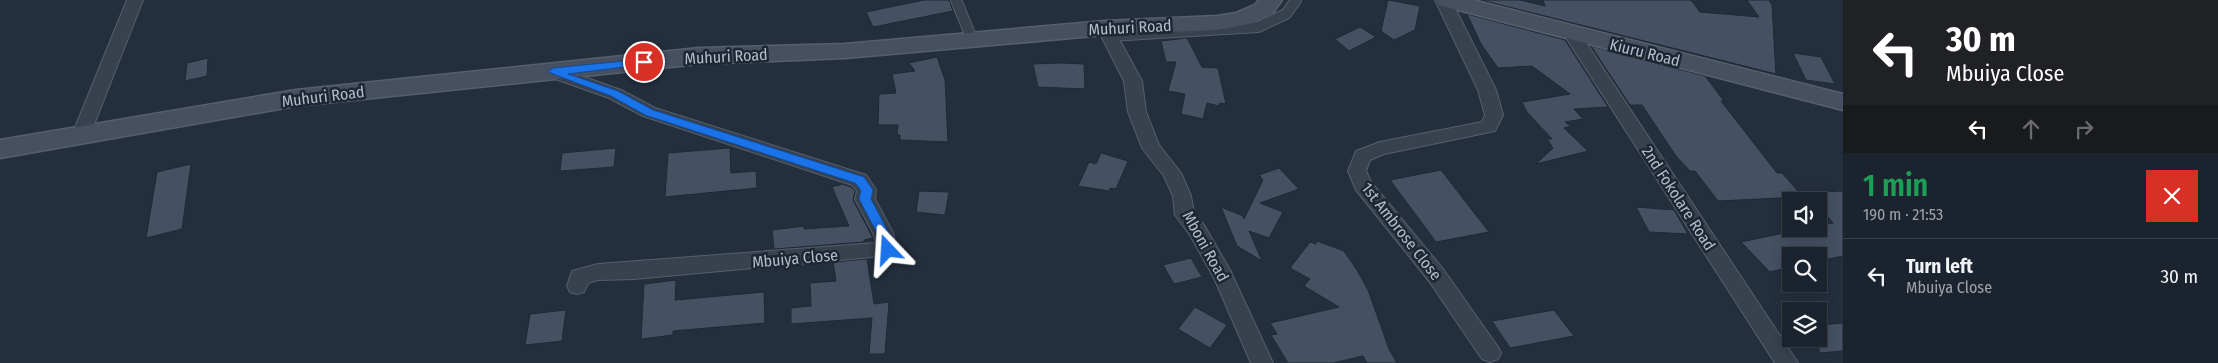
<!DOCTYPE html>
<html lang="en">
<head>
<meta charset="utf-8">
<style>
  :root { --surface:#1b232e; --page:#242b36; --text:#f1f3f6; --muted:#a0a4aa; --line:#39404a }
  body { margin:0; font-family:"Fira Sans Condensed",sans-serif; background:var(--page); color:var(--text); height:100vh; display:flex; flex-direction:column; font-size:19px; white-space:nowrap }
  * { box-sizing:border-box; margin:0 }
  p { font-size:16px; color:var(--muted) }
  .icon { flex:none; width:28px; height:28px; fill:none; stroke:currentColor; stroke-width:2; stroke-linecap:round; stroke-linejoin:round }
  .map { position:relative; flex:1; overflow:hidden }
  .sheet { display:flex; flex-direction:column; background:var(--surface); width:375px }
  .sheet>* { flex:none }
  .top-card { background:#202124; color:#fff; overflow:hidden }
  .fabs { position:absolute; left:1782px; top:192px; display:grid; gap:10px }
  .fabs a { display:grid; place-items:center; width:45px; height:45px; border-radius:0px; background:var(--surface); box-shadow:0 2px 12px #0003,0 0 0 1px var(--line); font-size:25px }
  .pin { position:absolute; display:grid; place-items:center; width:42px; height:42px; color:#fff; margin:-21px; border:2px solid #fff; border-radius:50%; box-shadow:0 1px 5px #0007 }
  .me { position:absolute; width:55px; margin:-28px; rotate:340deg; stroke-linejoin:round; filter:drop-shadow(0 0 4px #0008) }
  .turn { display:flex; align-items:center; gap:18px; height:105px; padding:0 20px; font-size:22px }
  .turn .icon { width:65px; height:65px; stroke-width:2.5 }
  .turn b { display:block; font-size:35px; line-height:42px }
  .lanes { display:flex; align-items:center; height:48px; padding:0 20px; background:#0003; justify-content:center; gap:25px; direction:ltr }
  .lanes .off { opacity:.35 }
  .round { display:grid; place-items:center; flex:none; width:52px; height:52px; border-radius:0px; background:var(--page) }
  .head { display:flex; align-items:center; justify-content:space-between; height:85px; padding:0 20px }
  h1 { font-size:30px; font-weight:600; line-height:38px; color:#1e9e55 }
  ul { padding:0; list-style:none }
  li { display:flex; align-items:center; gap:15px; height:75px; padding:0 20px; border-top:1px solid var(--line) }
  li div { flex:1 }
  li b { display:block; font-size:19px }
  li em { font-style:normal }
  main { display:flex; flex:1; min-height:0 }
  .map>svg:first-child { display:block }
  .building { fill:#455162; stroke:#1f2835 }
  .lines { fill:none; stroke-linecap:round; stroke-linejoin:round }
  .lane-casing { stroke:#565f6c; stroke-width:12 }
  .street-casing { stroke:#565f6c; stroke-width:2 }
  .secondary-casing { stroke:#565f6c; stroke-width:3 }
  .lane { stroke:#38414e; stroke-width:10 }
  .street { fill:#38414e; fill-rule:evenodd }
  .secondary { fill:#465061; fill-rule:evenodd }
  .route { fill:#1a73e8; stroke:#114b97 }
  .labels { text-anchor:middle; stroke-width:5; stroke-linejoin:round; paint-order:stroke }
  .street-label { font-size:16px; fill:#b4bcc9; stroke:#1d2633 }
</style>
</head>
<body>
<main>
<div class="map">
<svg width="1843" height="363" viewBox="0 0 1843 363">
  <rect width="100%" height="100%" fill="#242f3e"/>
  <path class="building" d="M924,0H949L953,11L873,27L866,12Z
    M1388,0L1420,6L1415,30L1394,40L1381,31Z
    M1481,0H1520L1545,6L1543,0H1691L1700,12L1759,17L1747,0H1769L1772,5L1776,74Z
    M1467,14L1565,40L1608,107L1574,109L1583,119L1565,122L1571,126L1564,128L1588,151L1536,164L1553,148L1547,139H1552L1527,112L1522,102L1570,94L1532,66L1498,68L1481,44Z
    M1360,27L1376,37L1349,51L1335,39Z
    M1187,38L1202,67L1218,68L1226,104L1220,103L1219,106L1207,103L1203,119L1181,114L1185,94L1168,91L1176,62H1166L1161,41Z
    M1591,46L1705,76L1724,101H1721L1777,173H1782L1803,197L1718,201L1695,171H1690L1676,156L1642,105H1630Z
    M1793,53L1821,57L1835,84L1806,80Z
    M937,57L945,80L948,142L900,140V135H897L898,125H878L879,94L896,93L892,74L915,71L909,63Z
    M208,58L207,76L185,81L187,63Z
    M1062,63L1084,64L1085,89L1038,87L1033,64Z
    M616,148L614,167L560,171L562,153Z
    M730,148L731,173L756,171L757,188L665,197L668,153Z
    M1101,153L1128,161L1116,189L1110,188L1109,191L1078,186L1089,162L1096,164Z
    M191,164L182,229L146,238L157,172Z
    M1279,168L1299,189L1260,203L1283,212L1269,238L1249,231L1262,261L1237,246L1221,207L1243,216L1244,219L1263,180L1259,175Z
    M1441,170L1489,232L1436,242L1390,180Z
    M843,184L851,187L855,191L853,200L873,238L864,240V242L774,249L772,230L804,226V229L849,226L832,187Z
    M919,191L949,192L945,215L916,212Z
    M1843,191V256L1819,261V256H1791V267L1770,272L1741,242L1803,229H1819V225L1833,223L1819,206V201H1815L1807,192Z
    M1636,207L1674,210L1688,234L1649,232Z
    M1317,241L1344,251L1357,270L1368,290L1389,349L1397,363H1367L1363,356L1333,363H1288L1271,335L1277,334L1270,323L1339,307L1304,286L1310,279L1290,268L1310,242L1316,244Z
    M1191,258L1202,277L1174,284L1163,265Z
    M867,259L874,304L889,302L885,354H869L872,318L791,324V308L811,306L810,283L836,281L833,262Z
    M676,280L675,300L764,292L765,323L673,331V335L641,339L644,284Z
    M1195,307L1227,325L1210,348L1178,329Z
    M566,310L562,341L525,345L530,314Z
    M1554,310L1574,336L1510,348L1492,321Z
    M1843,323V351L1819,353V325Z"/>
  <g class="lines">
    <g class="lane-casing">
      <path id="lane" d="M956,0L972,39
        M1110,36L1258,27L1286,14L1296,0"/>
    </g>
    <g class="street-casing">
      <path id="street" d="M127,0H143L90,135L87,139L81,141L75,139L72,135Z
        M1435,0H1451L1496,90L1503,115L1495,131L1384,154L1370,160L1366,171L1371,182L1443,269L1498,347L1501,353L1498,359L1490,362L1482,359L1429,281L1356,190L1348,171L1356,151L1380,142L1482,122L1485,115L1478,90Z
        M1105,23L1111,24L1113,28L1142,81L1146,112L1159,145L1181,173L1191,196L1194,213L1204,225L1230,270L1273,363H1251L1214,278L1190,235L1175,215L1173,196L1164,176L1142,148L1128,112L1124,81L1097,28L1099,24Z
        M1571,28L1577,29L1798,363H1775L1563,33L1565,29Z
        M553,66L621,90L655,108L866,175L876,190L875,199L893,233L897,250L894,255L634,279L598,280L588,283L584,292L577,294L570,292L567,286L572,271L598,264L876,243L873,233L855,199L857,191L852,185L643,116L609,98L547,76L545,72L547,68Z"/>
    </g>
    <g class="secondary-casing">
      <path id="secondary" d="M1259,0H1282L1271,15L1249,24L1217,30L1105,35L845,58L699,64L296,106L0,158V140L296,90L699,48L845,44L1105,21L1217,16L1236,13L1255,5Z
        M1436,0H1473L1843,94V110L1439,5Z"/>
    </g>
    <use href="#lane" class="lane"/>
    <use href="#street" class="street"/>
    <use href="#secondary" class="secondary"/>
  </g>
  <path class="route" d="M644,59L648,60V64L568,74L618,91L653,110L864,177L873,190L871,199L889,233L894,250L892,253L888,255L881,250L877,233L859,199L861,190L855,183L645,115L611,96L548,72L553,68Z"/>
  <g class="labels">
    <g class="street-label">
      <text transform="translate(1130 27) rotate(-3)" y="6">Muhuri Road</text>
      <text transform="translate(1645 52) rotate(14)" y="6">Kiuru Road</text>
      <text transform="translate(726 56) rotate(-3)" y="6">Muhuri Road</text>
      <text transform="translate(323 96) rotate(-7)" y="6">Muhuri Road</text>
      <text transform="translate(1679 198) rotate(57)" y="6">2nd Fokolare Road</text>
      <text transform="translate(1402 231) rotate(52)" y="6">1st Ambrose Close</text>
      <text transform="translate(1206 246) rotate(61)" y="6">Mboni Road</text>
      <text transform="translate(795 258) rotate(-5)" y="6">Mbuiya Close</text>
    </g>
  </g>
</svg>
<div class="fabs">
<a><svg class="icon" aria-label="sound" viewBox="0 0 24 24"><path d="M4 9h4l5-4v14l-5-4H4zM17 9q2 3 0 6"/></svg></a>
<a><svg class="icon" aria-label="search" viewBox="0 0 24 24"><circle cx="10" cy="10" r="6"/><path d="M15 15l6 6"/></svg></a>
<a><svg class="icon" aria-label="layers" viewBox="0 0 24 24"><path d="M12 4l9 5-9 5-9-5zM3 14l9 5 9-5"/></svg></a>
</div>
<div class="pin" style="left:644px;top:62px;background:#d93025"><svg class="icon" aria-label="arrive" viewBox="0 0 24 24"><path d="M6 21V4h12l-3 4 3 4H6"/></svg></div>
<svg class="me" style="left:888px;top:250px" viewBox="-20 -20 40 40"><path d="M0-17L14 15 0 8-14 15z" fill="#1a73e8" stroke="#fff" stroke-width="4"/></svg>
</div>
<section class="sheet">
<div class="top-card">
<div class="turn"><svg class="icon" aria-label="left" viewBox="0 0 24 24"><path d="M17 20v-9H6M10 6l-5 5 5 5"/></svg><div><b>30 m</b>Mbuiya Close</div></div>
<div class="lanes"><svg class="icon" aria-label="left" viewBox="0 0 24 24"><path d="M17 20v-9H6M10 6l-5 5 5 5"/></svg><svg class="icon off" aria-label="ahead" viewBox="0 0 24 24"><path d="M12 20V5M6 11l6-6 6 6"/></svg><svg class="icon off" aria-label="right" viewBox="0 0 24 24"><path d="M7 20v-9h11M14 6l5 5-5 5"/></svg></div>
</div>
<div class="head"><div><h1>1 min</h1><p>190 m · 21:53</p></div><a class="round" style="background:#d93025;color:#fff"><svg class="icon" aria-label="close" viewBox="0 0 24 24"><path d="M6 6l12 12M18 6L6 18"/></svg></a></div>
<ul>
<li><svg class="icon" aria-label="left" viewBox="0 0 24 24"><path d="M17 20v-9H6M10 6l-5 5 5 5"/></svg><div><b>Turn left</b><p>Mbuiya Close</p></div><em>30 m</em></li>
</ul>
</section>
</main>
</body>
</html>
